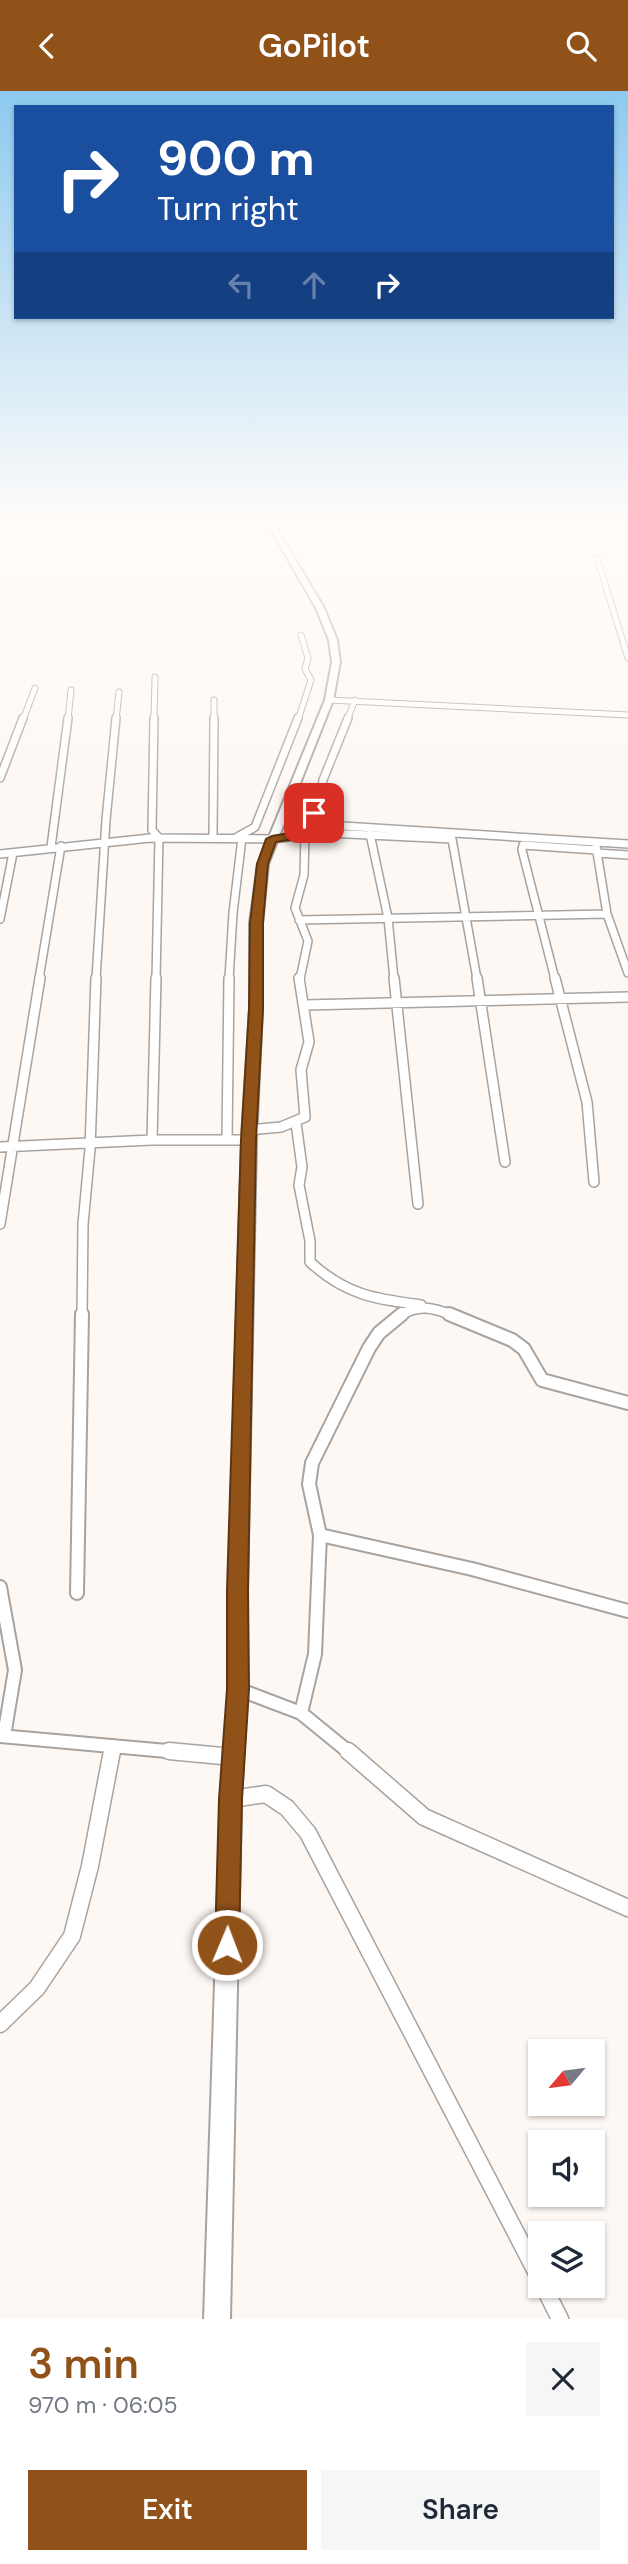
<!DOCTYPE html>
<html lang="en">
<head>
<meta charset="utf-8">
<style>
  :root { --surface:#fff; --page:#f6f6f7; --text:#1f2937; --muted:#747a83; --accent:#915219 }
  body { margin:0; font-family:"DM Sans",sans-serif; background:var(--page); color:var(--text); height:100vh; display:flex; flex-direction:column; font-size:26px; white-space:nowrap }
  * { box-sizing:border-box; margin:0 }
  p { font-size:23px; color:var(--muted) }
  .icon { flex:none; width:38px; height:38px; fill:none; stroke:currentColor; stroke-width:2; stroke-linecap:round; stroke-linejoin:round }
  .map { position:relative; height:2228px; overflow:hidden }
  .sheet { display:flex; flex-direction:column; background:var(--surface); flex:1 }
  .sheet>* { flex:none }
  .hud { position:absolute; left:14px; top:14px; width:600px; height:214px; border-radius:0px; box-shadow:0 2px 5px #0004; background:#1a4fa0; color:#fff; overflow:hidden }
  .needle { width:46px; rotate:241deg }
  .fabs { position:absolute; left:528px; top:1948px; display:grid; gap:14px }
  .fabs a { display:grid; place-items:center; width:77px; height:77px; border-radius:0px; background:var(--surface); box-shadow:0 2px 5px #0004; font-size:35px }
  .pin { position:absolute; display:grid; place-items:center; width:60px; height:60px; color:#fff; margin:-30px; border-radius:14px; box-shadow:0 4px 10px #0006 }
  .me { position:absolute; width:77px; margin:-38px; rotate:1deg; stroke-linejoin:round; filter:drop-shadow(0 0 5px #0008) }
  .turn { display:flex; align-items:center; gap:24px; height:147px; padding:0 28px; font-size:32px }
  .turn .icon { width:91px; height:91px; stroke-width:2.5 }
  .turn b { display:block; font-size:49px; line-height:60px }
  .lanes { display:flex; align-items:center; height:66px; padding:0 28px; background:#0003; justify-content:center; gap:35px; direction:ltr }
  .lanes .off { opacity:.35 }
  .round { display:grid; place-items:center; flex:none; width:74px; height:74px; border-radius:0px; background:var(--page) }
  .head { display:flex; align-items:center; justify-content:space-between; height:119px; padding:0 28px }
  h1 { font-size:42px; font-weight:600; line-height:52px; color:var(--accent) }
  .cta { display:flex; gap:14px; margin-top:auto; padding:14px 28px }
  .cta a { flex:1; height:80px; border-radius:0px; background:var(--accent); color:#fff; font-size:28px; font-weight:600; line-height:80px; text-align:center }
  .cta a+a { background:var(--page); color:var(--text) }
  header { display:flex; justify-content:space-between; align-items:center; height:91px; padding:0 28px; background:var(--accent); color:#fff; font-size:32px; font-weight:600 }
  .map>svg:first-child { display:block }
  .lines { fill:none; stroke-linecap:round; stroke-linejoin:round }
  .street-far4-casing { stroke:#a8a39f; stroke-width:7 }
  .street-far3-casing { stroke:#a8a39f; stroke-width:10 }
  .street-far2-casing { stroke:#a8a39f; stroke-width:12 }
  .street-far1-casing { stroke:#a8a39f; stroke-width:16 }
  .street-casing { stroke:#a8a39f; stroke-width:19 }
  .secondary-casing { stroke:#a8a39f; stroke-width:4 }
  .street-far4 { stroke:#fff; stroke-width:5 }
  .street-far3 { stroke:#fff; stroke-width:7 }
  .street-far2 { stroke:#fff; stroke-width:9 }
  .street-far1 { stroke:#fff; stroke-width:12 }
  .street { stroke:#fff; stroke-width:16 }
  .secondary { fill:#fff; fill-rule:evenodd }
  .route { fill:#915219; stroke:#5e3510; stroke-width:2 }
</style>
</head>
<body>
<header><svg class="icon" aria-label="back" viewBox="0 0 24 24"><path d="M15 5l-7 7 7 7"/></svg>GoPilot<svg class="icon" aria-label="search" viewBox="0 0 24 24"><circle cx="10" cy="10" r="6"/><path d="M15 15l6 6"/></svg></header>
<div class="map">
<svg width="628" height="2228" viewBox="0 0 628 2228">
  <rect width="100%" height="100%" fill="#fef8f4"/>
  <g class="lines">
    <g class="street-far4-casing">
      <path id="street-far4" d="M597,467L628,567
        M329,609L628,624
        M23,629L35,597
        M68,629L71,599
        M116,629L119,601
        M154,629L155,586
        M214,629V609
        M298,629L311,589L305,578L308,567L301,544
        M347,629L355,609"/>
    </g>
    <g class="street-far3-casing">
      <path id="street-far3" d="M154,627L152,739L159,747L156,888
        M0,687L23,627
        M315,735L323,689L348,627
        M307,741L452,748L477,888
        M370,743L388,827L394,888
        M213,746L214,627
        M237,746L255,736L298,627
        M596,755L607,823L628,882
        M51,756L68,627
        M597,762L628,764
        M0,763L150,747L272,748L299,745L315,735L327,734L628,753
        M0,828L13,762
        M299,829L607,823
        M39,888L61,755
        M96,888L106,729L116,627
        M229,888L233,822L242,747
        M300,888L308,850L295,817L304,784L305,743
        M555,888L522,759L523,754L596,759"/>
    </g>
    <g class="street-far2-casing">
      <path id="street-far2" d="M394,887L418,1113
        M477,887L505,1071
        M555,887L587,1011L594,1091
        M305,914L628,906
        M296,1032L302,1076L299,1094L310,1150V1171C346,1204 375,1208 421,1214
        M249,1039L281,1036L305,1026L301,979L309,951L299,887
        M227,1048L229,887
        M152,1049L156,887
        M0,1056L152,1049H249
        M0,1133L40,887
        M82,1225L83,1133L90,1058L96,887
        M399,1225C419,1213 432,1216 454,1225"/>
    </g>
    <g class="street-far1-casing">
      <path id="street-far1" d="M449,1223L512,1249L524,1258L542,1289L628,1312
        M320,1444L472,1478L628,1520
        M0,1496L15,1579L4,1645
        M77,1502L82,1223
        M238,1598L301,1622L350,1662
        M301,1622L315,1563L320,1444L309,1393L312,1372L369,1257L379,1242L402,1223
        M0,1645L189,1662
        M112,1662L113,1655"/>
    </g>
    <g class="street-casing">
      <path id="street" d="M169,1660L233,1666
        M348,1660L424,1726L628,1817
        M231,1708L266,1703L287,1717L308,1742L541,2190
        M0,1933L37,1897L72,1845L90,1775L112,1660
        M543,2194L560,2228"/>
    </g>
    <g class="secondary-casing">
      <path id="secondary" d="M265,428H271L324,517L337,549L340,571L333,609L268,773L262,832V918L256,1049L247,1499V1598L241,1708L230,2228H204L221,1708L229,1598V1499L242,1049L250,918V832L258,773L325,609L332,571L329,549L316,517Z"/>
    </g>
    <use href="#street-far4" class="street-far4"/>
    <use href="#street-far3" class="street-far3"/>
    <use href="#street-far2" class="street-far2"/>
    <use href="#street-far1" class="street-far1"/>
    <use href="#street" class="street"/>
    <use href="#secondary" class="secondary"/>
  </g>
  <linearGradient id="sky" x2="0" y2="1"><stop stop-color="#8dc9ef"/><stop offset="0.58" stop-color="#fffcfa"/><stop offset="1" stop-color="#fffcfa" stop-opacity="0"/></linearGradient>
  <rect width="628" height="740" fill="url(#sky)"/>
  <path class="route" d="M310,719L320,722L319,737L309,746L276,751L268,773L263,832V918L256,1049L248,1499L249,1598L242,1708L239,1854L236,1862L227,1866L218,1862L215,1854L219,1708L227,1598V1499L241,1049L249,918L250,832L257,773L266,748L272,745L301,740L309,734Z"/>
</svg>
<div class="fabs">
<a><svg class="needle" viewBox="-14 -14 28 28"><path d="M0-13l5 13h-10z" fill="#e53935"/><path d="M0 13l5-13h-10z" fill="#747a83"/></svg></a>
<a><svg class="icon" aria-label="sound" viewBox="0 0 24 24"><path d="M4 9h4l5-4v14l-5-4H4zM17 9q2 3 0 6"/></svg></a>
<a><svg class="icon" aria-label="layers" viewBox="0 0 24 24"><path d="M12 4l9 5-9 5-9-5zM3 14l9 5 9-5"/></svg></a>
</div>
<div class="pin" style="left:314px;top:722px;background:#d93025"><svg class="icon" aria-label="arrive" viewBox="0 0 24 24"><path d="M6 21V4h12l-3 4 3 4H6"/></svg></div>
<svg class="me" style="left:227px;top:1854px" viewBox="-20 -20 40 40"><circle r="17" fill="#915219" stroke="#fff" stroke-width="3"/><path d="M0-11L8 9 0 5-8 9z" fill="#fff"/></svg>
<div class="hud">
<div class="turn"><svg class="icon" aria-label="right" viewBox="0 0 24 24"><path d="M7 20v-9h11M14 6l5 5-5 5"/></svg><div><b>900 m</b>Turn right</div></div>
<div class="lanes"><svg class="icon off" aria-label="left" viewBox="0 0 24 24"><path d="M17 20v-9H6M10 6l-5 5 5 5"/></svg><svg class="icon off" aria-label="ahead" viewBox="0 0 24 24"><path d="M12 20V5M6 11l6-6 6 6"/></svg><svg class="icon" aria-label="right" viewBox="0 0 24 24"><path d="M7 20v-9h11M14 6l5 5-5 5"/></svg></div>
</div>
</div>
<section class="sheet">
<div class="head"><div><h1>3 min</h1><p>970 m · 06:05</p></div><a class="round"><svg class="icon" aria-label="close" viewBox="0 0 24 24"><path d="M6 6l12 12M18 6L6 18"/></svg></a></div>
<div class="cta"><a>Exit</a><a>Share</a></div>
</section>
</body>
</html>
